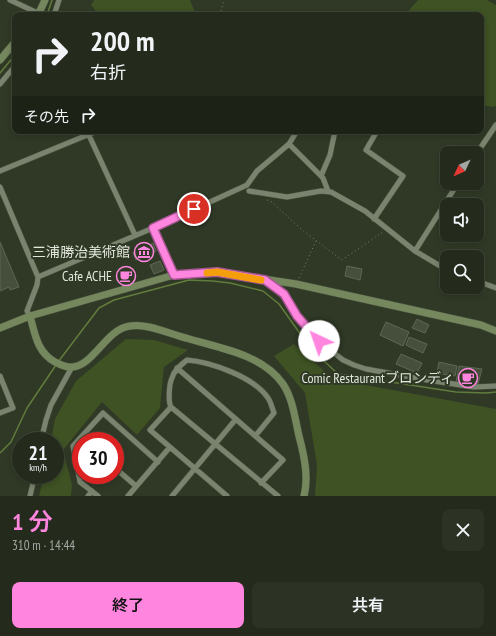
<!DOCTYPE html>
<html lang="ja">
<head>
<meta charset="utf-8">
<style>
  :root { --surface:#242b1c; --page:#2c3325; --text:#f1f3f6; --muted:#a3a7a3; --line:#41473b; --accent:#ff85df }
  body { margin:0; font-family:"PT Sans Narrow","Noto Sans JP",sans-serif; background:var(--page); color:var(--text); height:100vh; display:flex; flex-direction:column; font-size:15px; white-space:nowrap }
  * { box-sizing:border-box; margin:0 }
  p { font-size:13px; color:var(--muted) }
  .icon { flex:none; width:22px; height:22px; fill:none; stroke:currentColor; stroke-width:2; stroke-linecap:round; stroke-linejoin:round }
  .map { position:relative; height:496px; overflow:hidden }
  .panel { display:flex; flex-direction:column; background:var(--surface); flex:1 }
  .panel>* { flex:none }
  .guide { position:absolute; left:12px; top:12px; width:472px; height:122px; border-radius:8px; box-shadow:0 2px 6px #0003,0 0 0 1px var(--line); background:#242b1c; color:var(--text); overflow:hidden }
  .needle { width:26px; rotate:226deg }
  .buttons { position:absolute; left:440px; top:146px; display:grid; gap:8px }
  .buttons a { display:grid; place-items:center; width:44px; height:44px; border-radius:8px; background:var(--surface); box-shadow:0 2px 6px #0003,0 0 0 1px var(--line); font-size:20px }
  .speed { position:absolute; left:12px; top:432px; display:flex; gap:8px; font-size:20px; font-weight:700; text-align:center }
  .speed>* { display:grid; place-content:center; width:52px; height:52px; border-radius:50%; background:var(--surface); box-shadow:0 2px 6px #0003,0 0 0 1px var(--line); line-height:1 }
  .speed small { font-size:10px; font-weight:400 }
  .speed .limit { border:6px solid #d22; background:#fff; color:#111 }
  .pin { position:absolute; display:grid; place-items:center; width:34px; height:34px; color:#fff; margin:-17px; border:2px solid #fff; border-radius:50%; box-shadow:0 1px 4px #0007 }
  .me { position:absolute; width:44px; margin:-22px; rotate:318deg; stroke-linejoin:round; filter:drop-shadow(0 0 3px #0008) }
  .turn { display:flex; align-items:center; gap:14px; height:84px; padding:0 12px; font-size:18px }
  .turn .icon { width:52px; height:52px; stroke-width:2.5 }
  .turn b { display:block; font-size:28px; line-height:34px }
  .then { display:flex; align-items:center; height:38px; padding:0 12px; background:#0003; gap:8px; font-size:15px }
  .round { display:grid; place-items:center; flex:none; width:42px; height:42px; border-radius:8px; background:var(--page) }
  .headline { display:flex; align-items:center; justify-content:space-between; height:68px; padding:0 12px }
  h1 { font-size:24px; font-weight:600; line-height:30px; color:var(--accent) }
  .primary-button { display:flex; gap:8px; margin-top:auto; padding:8px 12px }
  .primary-button a { flex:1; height:46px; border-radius:8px; background:var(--accent); color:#111; font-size:16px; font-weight:600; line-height:46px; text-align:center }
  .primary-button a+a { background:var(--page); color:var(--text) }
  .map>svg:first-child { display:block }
  .green { fill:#3e5223 }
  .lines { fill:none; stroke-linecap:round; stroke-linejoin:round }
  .stream { stroke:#617c3c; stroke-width:1.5 }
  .building { fill:#454f3b; stroke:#5e6753 }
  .street-casing { stroke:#4c5443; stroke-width:6 }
  .secondary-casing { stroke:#4c5443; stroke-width:8 }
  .path { stroke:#767e6d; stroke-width:1; stroke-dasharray:1 3; stroke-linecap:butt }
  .street { stroke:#79836d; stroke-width:5 }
  .secondary { stroke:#75875c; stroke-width:7 }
  .route-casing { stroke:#a65691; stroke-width:10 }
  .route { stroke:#ff85df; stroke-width:7 }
  .slow { stroke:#f59e0b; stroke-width:7 }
  .labels { text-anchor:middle; stroke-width:4; stroke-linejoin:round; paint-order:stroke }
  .poi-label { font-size:14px; fill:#e1e7db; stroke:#303926; text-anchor:end }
</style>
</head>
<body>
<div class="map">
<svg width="496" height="496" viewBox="0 0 496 496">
  <rect width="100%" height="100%" fill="#303926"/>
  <path class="green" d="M94,0H190L196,15H99L91,5Z
    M418,0H487L496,5V106L493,107L481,105V15H405Z
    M126,339L154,340L188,350L164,367L160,408L137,435L102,402L63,450L72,485L71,496H39L44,475H55V441H51L55,419L76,381Z
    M294,344L333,379L496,409V496H315L317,465L305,393L274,356Z"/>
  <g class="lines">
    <path class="stream" d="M47,15L52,0
      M0,73L15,55
      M58,362L99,308L114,300L189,280L213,281L230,283L263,291L279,304L311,349L338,374L456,392L486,393L496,392
      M0,453L11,442L27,408L56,365"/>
  </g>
  <path class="building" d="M0,242L19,287L10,290L9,287L0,291Z
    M153,243L156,251L136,260L133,253Z
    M160,261L164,270L154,274L150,265Z
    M347,266L362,269L360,280L345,276Z
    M128,269L131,280L124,282L120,272Z
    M417,319L429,325L425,333L412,328Z
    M386,322L409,332L403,346L380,335Z
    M409,337L427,344L423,353L406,345Z
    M401,354L422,363L417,373L396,364Z
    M439,362L457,366L455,376L437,373Z
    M459,366L482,369L478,384L456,382Z"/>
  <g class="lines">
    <g class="street-casing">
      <path id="street" d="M10,0L42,15
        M54,15L59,0
        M0,84L15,66
        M87,131L135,235
        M289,144L323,178L328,191
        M477,153L496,125
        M0,171L97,131
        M321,176L330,155L335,131
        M0,187L38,277L37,285L27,311L30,316
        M249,191L287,197L321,191L331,192L365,211L415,251L447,270
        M374,219L403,176L366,150L377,131
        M153,228L174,275
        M415,251L458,183
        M38,277L153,228L247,185L257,171L289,144L297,131
        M265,280L284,294L297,316L319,341L343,360L354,365L366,369L427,380L474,387L496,386
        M477,281L496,288
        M177,368L283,460L261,483
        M0,376L13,408L0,413
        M171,407L150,430L227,496
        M256,435L274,413C272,408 271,402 268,398C254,377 211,362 187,360C181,365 174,370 172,378C169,384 168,402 171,407L278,496
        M41,441L46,420L51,405L72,367
        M115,468L136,486
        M30,496L35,475
        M88,496L92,491
        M98,496L80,482L73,446L103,413L158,462
        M128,496L170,447
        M172,496L236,419"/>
    </g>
    <g class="secondary-casing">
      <path id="secondary" d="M38,15L45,0
        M0,60L15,42
        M30,316C35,334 37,352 55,362C59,364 65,367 69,367C93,369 105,329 130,326C147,323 170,334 186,338C219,348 262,354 283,384C293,399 295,419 299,436C304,455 309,477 304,496
        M0,328L30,316L174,275L217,272L296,284L481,325L496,331"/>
    </g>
    <path class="path" d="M220,15L224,0
      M267,200L272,202L301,229L342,260L383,232
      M299,278L316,241"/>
    <use href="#street" class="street"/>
    <use href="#secondary" class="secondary"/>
  </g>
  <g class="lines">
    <g class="route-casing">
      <path id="route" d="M194,209L153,228L174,275L217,272L265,280L284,294L297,316L319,341"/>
    </g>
    <use href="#route" class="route"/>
    <path class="slow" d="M207,273L217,272L261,280"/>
  </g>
  <defs>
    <g id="museum-ring" transform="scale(1)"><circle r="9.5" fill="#303926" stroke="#ff85df" stroke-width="1.5"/><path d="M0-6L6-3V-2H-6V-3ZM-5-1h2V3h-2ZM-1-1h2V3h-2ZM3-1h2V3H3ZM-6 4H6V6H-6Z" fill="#ff85df"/></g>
    <g id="cafe-ring" transform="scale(1)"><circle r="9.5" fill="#303926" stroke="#ff85df" stroke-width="1.5"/><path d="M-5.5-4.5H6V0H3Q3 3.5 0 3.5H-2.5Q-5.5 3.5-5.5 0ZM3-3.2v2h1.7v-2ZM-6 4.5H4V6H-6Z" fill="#ff85df"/></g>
  </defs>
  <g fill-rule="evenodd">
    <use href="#museum-ring" x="144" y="252"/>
    <use href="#cafe-ring" x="126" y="276"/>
    <use href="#cafe-ring" x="468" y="378"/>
  </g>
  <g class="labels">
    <g class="poi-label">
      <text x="130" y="257">三浦勝治美術館</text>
      <text x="112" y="281">Cafe ACHE</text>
      <text x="454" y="383">Comic Restaurantブロンディ</text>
    </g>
  </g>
</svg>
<div class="buttons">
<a><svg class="needle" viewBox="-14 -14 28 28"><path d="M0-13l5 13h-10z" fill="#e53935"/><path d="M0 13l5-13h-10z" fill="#a3a7a3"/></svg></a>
<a><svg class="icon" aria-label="sound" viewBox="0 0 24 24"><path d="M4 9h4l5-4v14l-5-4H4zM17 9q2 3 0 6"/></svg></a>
<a><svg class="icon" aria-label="search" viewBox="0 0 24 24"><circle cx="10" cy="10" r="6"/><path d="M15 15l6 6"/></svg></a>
</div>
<div class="speed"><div>21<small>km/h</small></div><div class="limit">30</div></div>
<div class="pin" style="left:194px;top:209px;background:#d93025"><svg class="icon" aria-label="arrive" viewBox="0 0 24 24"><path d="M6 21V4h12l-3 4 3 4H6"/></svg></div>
<svg class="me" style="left:319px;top:341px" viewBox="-20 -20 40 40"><circle r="19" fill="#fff"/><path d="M0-13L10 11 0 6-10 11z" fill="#ff85df"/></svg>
<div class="guide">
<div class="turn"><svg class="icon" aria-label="right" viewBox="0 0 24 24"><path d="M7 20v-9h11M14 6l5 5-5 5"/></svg><div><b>200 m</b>右折</div></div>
<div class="then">その先<svg class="icon" aria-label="right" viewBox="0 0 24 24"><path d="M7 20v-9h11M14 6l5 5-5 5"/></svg></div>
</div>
</div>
<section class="panel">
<div class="headline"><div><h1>1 分</h1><p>310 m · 14:44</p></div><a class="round"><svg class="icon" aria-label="close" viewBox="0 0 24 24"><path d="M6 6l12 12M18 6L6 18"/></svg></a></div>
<div class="primary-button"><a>終了</a><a>共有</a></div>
</section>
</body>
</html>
